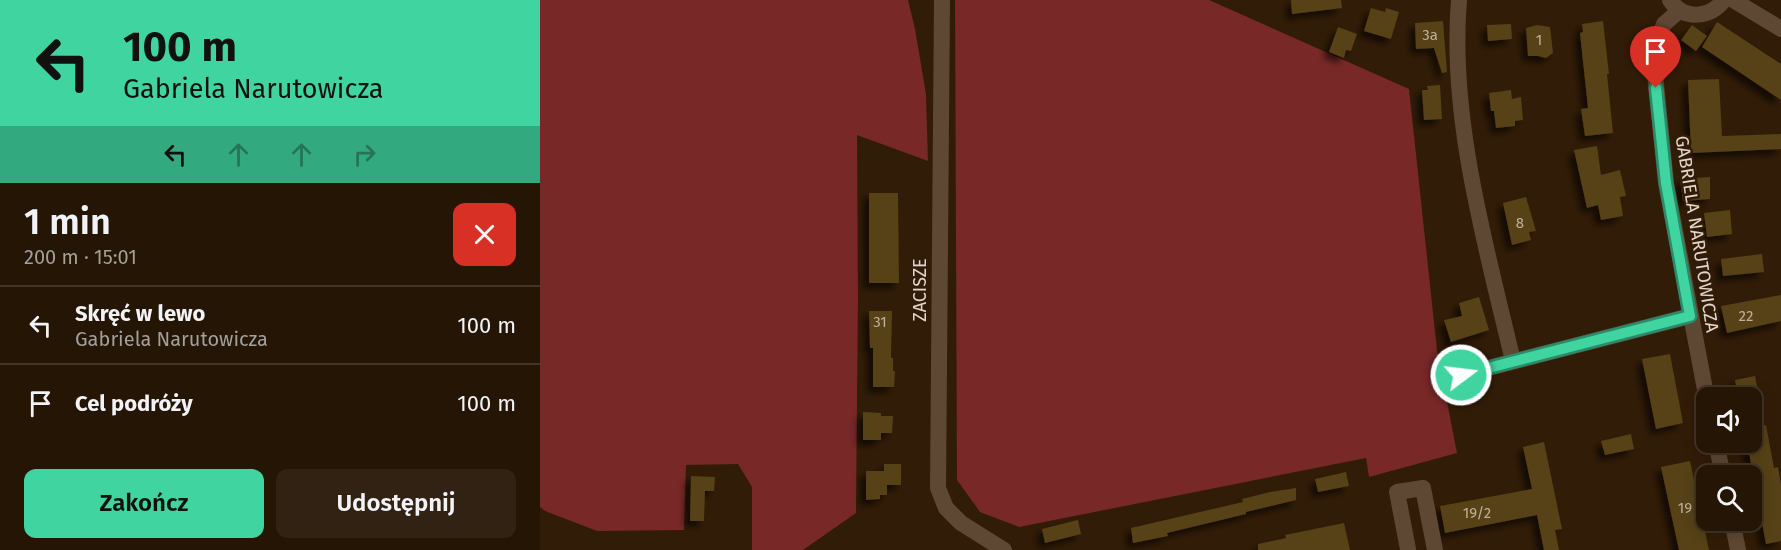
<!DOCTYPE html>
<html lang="pl">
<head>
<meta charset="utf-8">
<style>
  :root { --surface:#251505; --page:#312213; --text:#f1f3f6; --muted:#a39f9a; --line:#423427; --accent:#40d4a1 }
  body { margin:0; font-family:"Fira Sans",sans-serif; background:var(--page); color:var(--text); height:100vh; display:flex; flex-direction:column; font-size:22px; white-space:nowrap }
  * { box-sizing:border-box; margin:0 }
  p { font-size:20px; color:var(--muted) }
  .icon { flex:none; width:33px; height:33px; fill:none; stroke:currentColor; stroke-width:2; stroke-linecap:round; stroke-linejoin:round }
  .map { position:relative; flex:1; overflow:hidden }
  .panel { display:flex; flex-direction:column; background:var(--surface); width:540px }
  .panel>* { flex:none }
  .top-card { background:#40d4a1; color:#111; overflow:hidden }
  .fabs { position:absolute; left:1156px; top:387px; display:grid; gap:12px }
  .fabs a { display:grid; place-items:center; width:66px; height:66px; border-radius:12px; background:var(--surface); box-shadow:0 3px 15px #0003,0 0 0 2px var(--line); font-size:30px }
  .pin { position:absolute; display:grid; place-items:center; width:51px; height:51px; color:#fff; margin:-62px -26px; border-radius:50% 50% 50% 0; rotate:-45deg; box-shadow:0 0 6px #0007 }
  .pin .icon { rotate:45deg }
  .me { position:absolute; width:66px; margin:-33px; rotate:75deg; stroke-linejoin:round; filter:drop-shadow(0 0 4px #0008) }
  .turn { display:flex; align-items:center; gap:21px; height:126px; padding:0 24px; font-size:27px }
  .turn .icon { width:78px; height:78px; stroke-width:2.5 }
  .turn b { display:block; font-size:42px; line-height:51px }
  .lanes { display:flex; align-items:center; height:57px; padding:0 24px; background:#0003; justify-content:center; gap:30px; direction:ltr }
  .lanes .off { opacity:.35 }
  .round { display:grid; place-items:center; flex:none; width:63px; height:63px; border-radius:12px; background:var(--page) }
  .overview { display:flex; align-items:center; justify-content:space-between; height:102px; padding:0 24px }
  h1 { font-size:36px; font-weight:600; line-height:45px }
  .primary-button { display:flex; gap:12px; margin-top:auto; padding:12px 24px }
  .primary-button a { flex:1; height:69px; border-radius:12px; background:var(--accent); color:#111; font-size:24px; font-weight:600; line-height:69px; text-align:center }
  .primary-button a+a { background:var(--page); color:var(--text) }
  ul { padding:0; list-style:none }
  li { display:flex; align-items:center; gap:18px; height:78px; padding:0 24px; border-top:2px solid var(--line) }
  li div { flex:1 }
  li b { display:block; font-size:22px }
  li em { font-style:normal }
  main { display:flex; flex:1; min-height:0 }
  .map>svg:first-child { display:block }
  .green { fill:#772827 }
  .building { fill:#564212; filter:url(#shadow) }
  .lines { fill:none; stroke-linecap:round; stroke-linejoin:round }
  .minor { stroke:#5f4833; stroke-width:16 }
  .route-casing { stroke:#2a8a69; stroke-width:15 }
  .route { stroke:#40d4a1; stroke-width:10 }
  .labels { text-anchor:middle; stroke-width:5; stroke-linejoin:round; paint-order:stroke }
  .number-label { font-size:15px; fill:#c0b09b }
  .street-label { font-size:18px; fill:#e3d5c9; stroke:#311c07 }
</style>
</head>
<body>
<main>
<section class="panel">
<div class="top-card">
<div class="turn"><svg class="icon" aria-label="left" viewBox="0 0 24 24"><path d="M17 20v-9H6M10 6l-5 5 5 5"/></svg><div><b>100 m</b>Gabriela Narutowicza</div></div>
<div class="lanes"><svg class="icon" aria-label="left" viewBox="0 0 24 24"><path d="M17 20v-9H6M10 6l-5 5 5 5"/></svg><svg class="icon off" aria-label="ahead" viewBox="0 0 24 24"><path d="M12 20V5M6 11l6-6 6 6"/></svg><svg class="icon off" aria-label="ahead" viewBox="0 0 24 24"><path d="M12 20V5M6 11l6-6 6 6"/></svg><svg class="icon off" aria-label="right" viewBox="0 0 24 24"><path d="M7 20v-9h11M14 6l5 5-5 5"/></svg></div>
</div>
<div class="overview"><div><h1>1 min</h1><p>200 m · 15:01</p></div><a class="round" style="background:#d93025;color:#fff"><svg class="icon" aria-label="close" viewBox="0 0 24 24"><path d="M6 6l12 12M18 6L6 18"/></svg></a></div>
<ul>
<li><svg class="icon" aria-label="left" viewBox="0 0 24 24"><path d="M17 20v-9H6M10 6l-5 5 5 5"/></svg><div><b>Skręć w lewo</b><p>Gabriela Narutowicza</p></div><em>100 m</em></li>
<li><svg class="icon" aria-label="arrive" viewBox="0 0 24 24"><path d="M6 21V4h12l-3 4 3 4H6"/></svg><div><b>Cel podróży</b></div><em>100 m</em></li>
</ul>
<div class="primary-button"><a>Zakończ</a><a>Udostępnij</a></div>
</section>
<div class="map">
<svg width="1241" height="550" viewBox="0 0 1241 550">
  <defs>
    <filter id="shadow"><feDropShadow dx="-5.5" dy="5.5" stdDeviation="3" flood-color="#0009"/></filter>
  </defs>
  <rect width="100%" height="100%" fill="#311c07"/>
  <path class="green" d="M0,0H368L375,29L386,94L388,161L317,135L318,295L316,513L263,550H212V487L198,464L146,465L144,530L57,531L5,511L0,507Z
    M415,0H669L869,89L897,350L917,453L829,477L826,458L479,527L440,512L417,480Z"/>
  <path class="building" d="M751,0H801L802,8L752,14Z
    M831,8L845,12L846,8L859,12L851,39L824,31Z
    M903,21L907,72L902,73L894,48L876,49L875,23Z
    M1063,21L1069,74H1067L1073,133L1045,136L1041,109L1048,108L1040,33L1043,32L1042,24Z
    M1177,22L1241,64V100L1162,47Z
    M971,24L972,39L948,41L947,25Z
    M997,25L1010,27L1013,53L1006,58L998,56H988L986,28Z
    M1152,25L1167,36L1156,51L1141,40Z
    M798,27L817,34L811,51L806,50L804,58L789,52Z
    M1179,79L1182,136L1241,134V149L1151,153L1148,80Z
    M900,85L902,119L884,120L882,90H888L887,86Z
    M971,90L972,99L981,97L983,120L975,121V126L956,128L954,111H951L949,93Z
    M1057,146L1061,175L1080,170L1086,196L1080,197L1083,216L1061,220L1058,205L1047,208L1034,150Z
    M1170,177V199L1143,201L1140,179Z
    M329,193H358L359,283H329Z
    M986,197L996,231L989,232L991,240L972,245L963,203Z
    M1190,210L1192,234L1167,237L1164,213Z
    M1222,254L1224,272L1183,276L1181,259Z
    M1241,295V321L1187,333L1181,306Z
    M939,297L949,330L911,342L904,320L922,316L919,303Z
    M329,311H352L351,358H353V371H355L354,387H333V348H330Z
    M1130,354L1143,423L1116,429L1102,359Z
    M1215,376L1219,398H1198L1195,380Z
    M323,412L341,413V416H353L352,433H341V440H323Z
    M1226,425L1234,468L1238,467L1241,485V541L1226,544L1207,442H1212V427Z
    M1091,434L1094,449L1065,455L1061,441Z
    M1004,442L1022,529L1015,530L1019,550H1004L997,515L905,533L900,506L992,489L983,447Z
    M1150,461L1169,550H1139L1121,467Z
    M344,464H361V485H347V495H340V499L326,500V471H344Z
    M806,472L809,486L778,492L775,479Z
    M151,476L175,477L174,491H165L164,521H150Z
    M756,488V500L706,512V510V514L627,533L628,536L593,543L591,528L703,502L702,499L730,492Z
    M538,520L541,534L505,543L502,529Z
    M804,523L810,550H718V544L746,538L745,535Z"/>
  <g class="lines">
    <path class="minor" d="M402,0L398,488L406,508L421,523L464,550
      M919,0C909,118 946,246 973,361
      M1130,0C1144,21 1170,18 1184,0
      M1193,0L1241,29
      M1140,10L1124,24L1119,37L1114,64L1126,183L1167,400
      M921,375L1150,316
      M1176,442L1183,476
      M1192,520L1198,550
      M868,549L857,492L883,488L895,550"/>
  </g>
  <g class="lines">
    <g class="route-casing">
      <path id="route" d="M921,375L1150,316L1126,183L1116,88"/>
    </g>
    <use href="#route" class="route"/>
  </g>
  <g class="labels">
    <g class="number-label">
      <text x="890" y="40">3a</text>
      <text x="999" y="45">1</text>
      <text x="980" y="228">8</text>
      <text x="1206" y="321">22</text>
      <text x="340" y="327">31</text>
      <text x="1145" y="513">19</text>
      <text x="937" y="518">19/2</text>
    </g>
    <g class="street-label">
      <text transform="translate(1157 234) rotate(81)" y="6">GABRIELA NARUTOWICZA</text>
      <text transform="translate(380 290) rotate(-90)" y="6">ZACISZE</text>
    </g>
  </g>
</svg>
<div class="fabs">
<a><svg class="icon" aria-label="sound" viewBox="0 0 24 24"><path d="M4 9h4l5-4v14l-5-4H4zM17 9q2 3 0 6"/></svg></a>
<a><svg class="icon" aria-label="search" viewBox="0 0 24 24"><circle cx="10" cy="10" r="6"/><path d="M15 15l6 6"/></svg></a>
</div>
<div class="pin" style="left:1116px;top:88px;background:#d93025"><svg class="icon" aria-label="arrive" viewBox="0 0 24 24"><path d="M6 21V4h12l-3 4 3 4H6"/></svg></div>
<svg class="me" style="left:921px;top:375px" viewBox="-20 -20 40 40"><circle r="17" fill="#40d4a1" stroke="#fff" stroke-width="3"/><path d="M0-11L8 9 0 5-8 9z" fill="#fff"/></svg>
</div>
</main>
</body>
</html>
